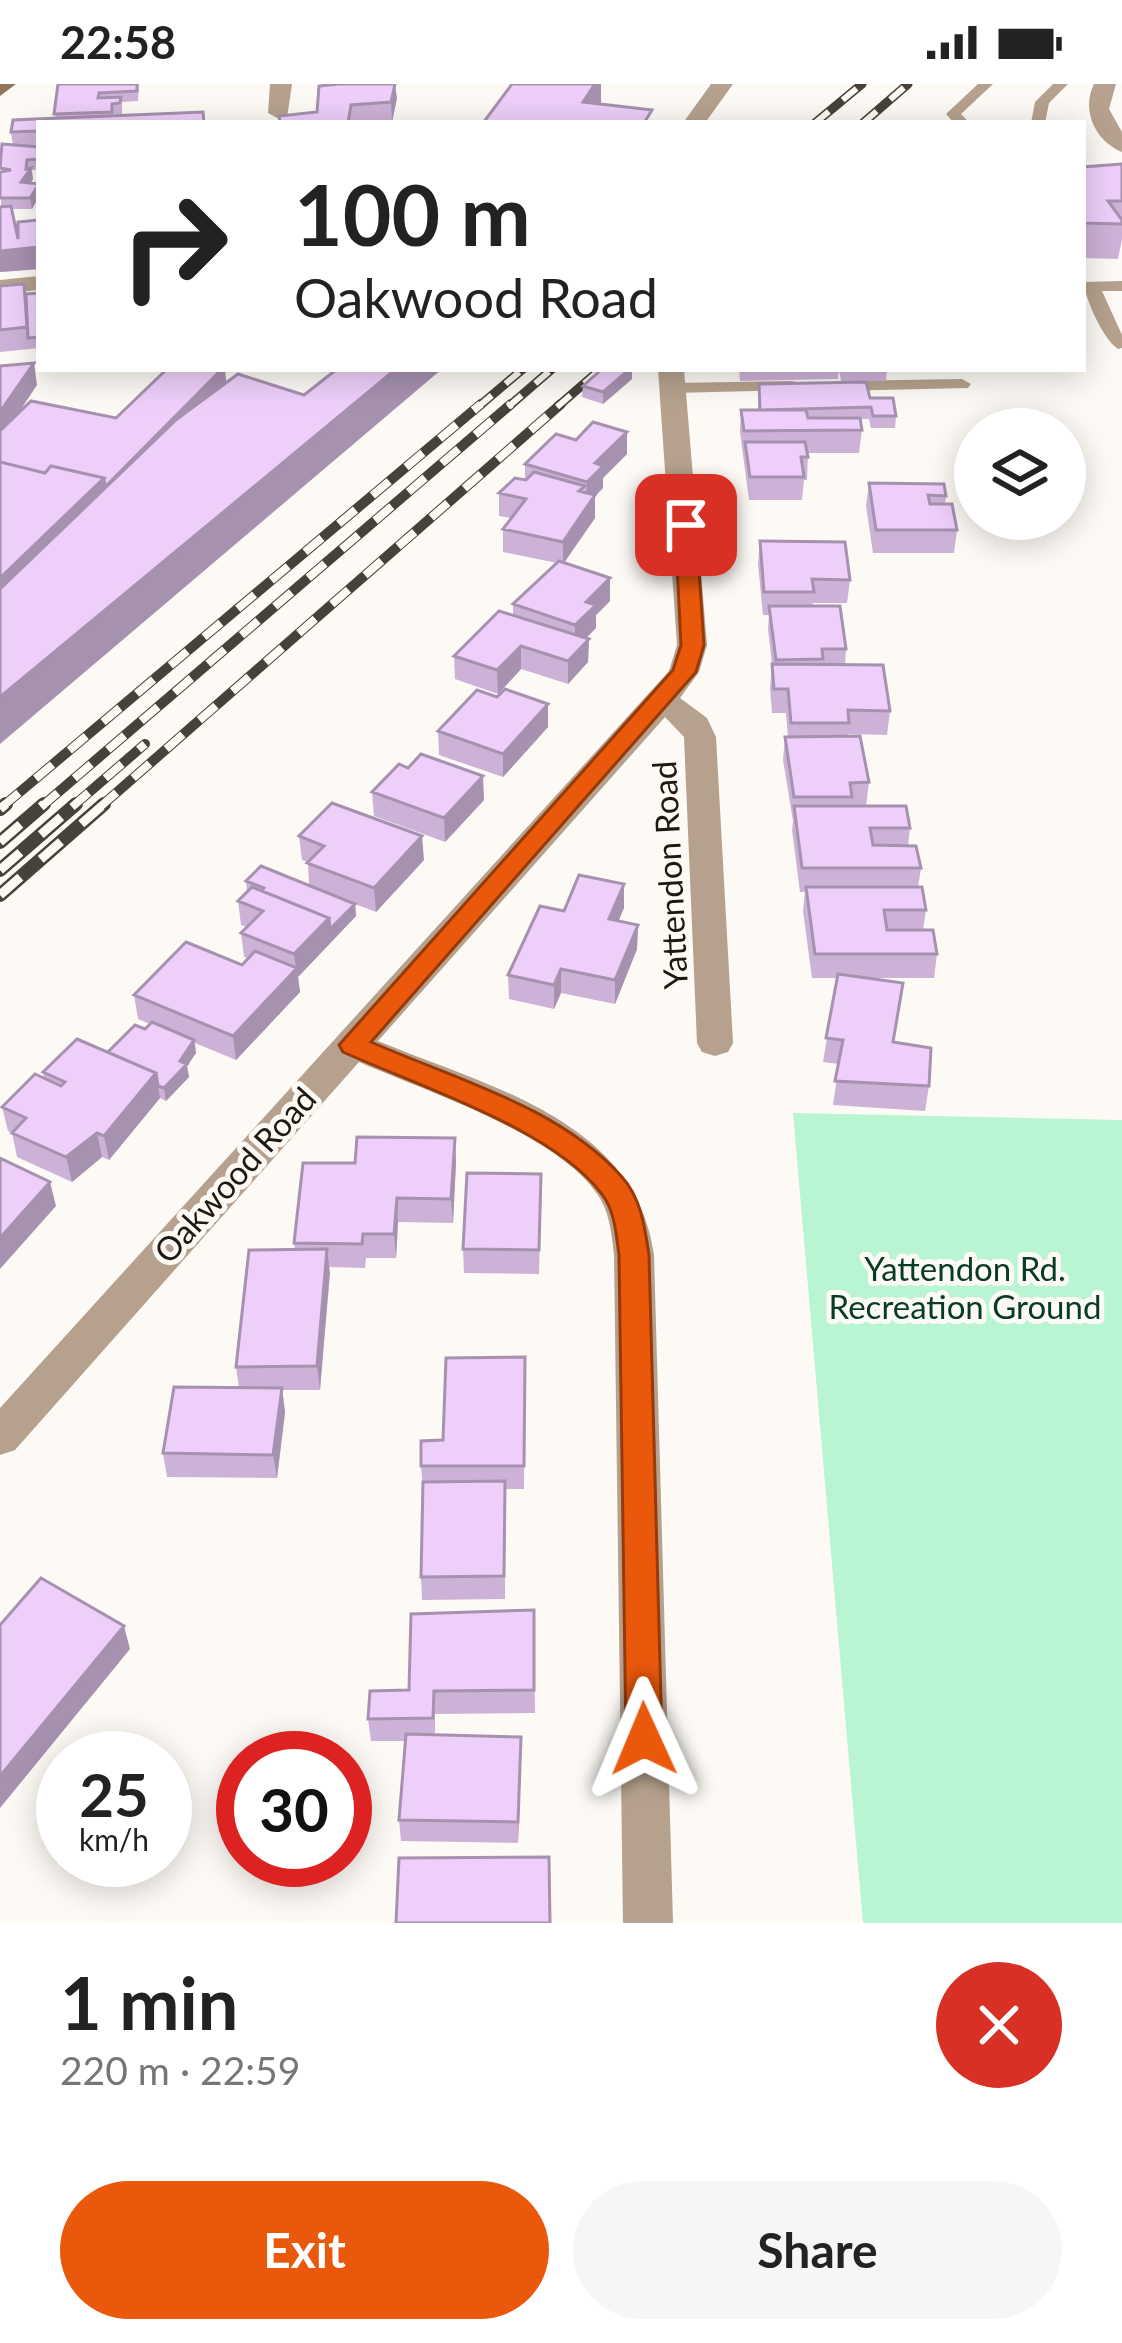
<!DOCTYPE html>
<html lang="en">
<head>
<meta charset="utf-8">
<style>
  :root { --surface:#fff; --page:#f6f6f6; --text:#222; --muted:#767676; --accent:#ea580c }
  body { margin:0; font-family:Lato,sans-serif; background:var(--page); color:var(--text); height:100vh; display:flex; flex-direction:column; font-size:45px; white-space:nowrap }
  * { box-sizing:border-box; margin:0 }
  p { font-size:39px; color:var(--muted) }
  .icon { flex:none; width:66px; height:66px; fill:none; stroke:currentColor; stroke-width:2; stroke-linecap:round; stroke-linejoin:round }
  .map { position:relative; height:1839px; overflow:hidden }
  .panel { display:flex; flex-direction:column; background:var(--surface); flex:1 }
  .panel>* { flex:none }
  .hud { position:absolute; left:36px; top:36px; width:1050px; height:252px; border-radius:0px; box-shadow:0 6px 30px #0003; background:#fff; color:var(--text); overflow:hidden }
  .tools { position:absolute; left:954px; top:324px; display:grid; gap:24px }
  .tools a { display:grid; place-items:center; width:132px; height:132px; border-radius:50%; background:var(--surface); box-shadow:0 6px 30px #0003; font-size:60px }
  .speed { position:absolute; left:36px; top:1647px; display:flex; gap:24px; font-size:60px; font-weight:700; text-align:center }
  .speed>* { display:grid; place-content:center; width:156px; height:156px; border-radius:50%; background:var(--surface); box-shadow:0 6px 30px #0003; line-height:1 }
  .speed small { font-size:30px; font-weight:400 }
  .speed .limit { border:18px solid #d22; background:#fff; color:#111 }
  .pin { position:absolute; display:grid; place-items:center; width:102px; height:102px; color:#fff; margin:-51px; border-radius:24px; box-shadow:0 6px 18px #0006 }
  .me { position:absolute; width:132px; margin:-66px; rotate:359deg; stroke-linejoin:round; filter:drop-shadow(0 0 9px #0008) }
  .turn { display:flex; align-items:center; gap:42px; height:252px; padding:0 60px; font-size:54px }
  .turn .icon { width:156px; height:156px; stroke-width:2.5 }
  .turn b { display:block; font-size:84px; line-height:102px }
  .round { display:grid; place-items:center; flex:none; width:126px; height:126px; border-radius:63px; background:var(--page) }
  .headline { display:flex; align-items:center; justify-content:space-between; height:204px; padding:0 60px }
  h1 { font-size:72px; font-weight:700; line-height:90px }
  .primary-button { display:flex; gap:24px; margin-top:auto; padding:24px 60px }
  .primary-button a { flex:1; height:138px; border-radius:72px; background:var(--accent); color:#fff; font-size:48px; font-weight:700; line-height:138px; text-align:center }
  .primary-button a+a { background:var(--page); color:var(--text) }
  .status { display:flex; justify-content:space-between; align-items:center; height:84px; padding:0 60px; background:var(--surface); direction:ltr }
  .status svg { height:33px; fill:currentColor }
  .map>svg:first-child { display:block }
  .green { fill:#b9f5d2 }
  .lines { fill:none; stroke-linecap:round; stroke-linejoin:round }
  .lane { fill:#b5a18d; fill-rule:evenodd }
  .street { fill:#b5a18d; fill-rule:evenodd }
  .secondary { fill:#927658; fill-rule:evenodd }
  .rail-far2-casing { stroke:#464139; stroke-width:9 }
  .rail-far1-casing { stroke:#464139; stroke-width:10 }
  .rail-casing { stroke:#464139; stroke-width:14 }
  .rail-far2 { stroke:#fdfaf5; stroke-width:6; stroke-dasharray:18; stroke-linecap:butt }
  .rail-far1 { stroke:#fdfaf5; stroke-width:8; stroke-dasharray:22; stroke-linecap:butt }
  .rail { stroke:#fdfaf5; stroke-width:9; stroke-dasharray:27; stroke-linecap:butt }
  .wall { fill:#ccb2d7 }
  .shaded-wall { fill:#a691af }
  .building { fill:#edcffa; stroke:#a691af; stroke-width:3 }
  .route { fill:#ea580c; stroke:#983908; stroke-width:3 }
  .labels { text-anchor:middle; stroke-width:10; stroke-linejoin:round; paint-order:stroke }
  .street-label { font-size:33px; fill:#1e1810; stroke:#fdfaf5 }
  .park-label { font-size:33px; fill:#073b24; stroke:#fdfaf5 }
</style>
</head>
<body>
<div class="status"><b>22:58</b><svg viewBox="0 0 49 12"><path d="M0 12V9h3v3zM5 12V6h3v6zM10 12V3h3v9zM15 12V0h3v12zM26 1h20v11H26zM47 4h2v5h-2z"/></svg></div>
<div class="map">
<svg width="1122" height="1839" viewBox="0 0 1122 1839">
  <rect width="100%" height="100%" fill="#fdfaf5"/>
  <path class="green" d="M793,1029L1122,1036V1839H863Z"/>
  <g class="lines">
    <path class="lane" d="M978,0H993L961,30L970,39H954L946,30Z
      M1053,0H1068L1049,19L1045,39H1031L1035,18Z
      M1122,197V207H1102L1122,251V264L1118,265C1102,254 1086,215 1083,198Z
      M962,295L971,300L968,304L837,307L828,302L837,297Z
      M791,297L797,298V306L673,309L664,304L673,299Z"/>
    <path class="street" d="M270,0H292L287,34L279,35L268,29Z
      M711,0H733L705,39H683Z
      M1094,0H1116L1109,25L1122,48V68C1095,57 1081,26 1094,0Z
      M39,192V206L0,210V196Z
      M658,285H684L707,561L699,588L680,614L707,634L716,653L733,959L728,968L715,972L702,968L697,959L684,653L665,633L378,957C486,1002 636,1036 654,1171L673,1839H623L614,1171C612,1153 610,1132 601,1116C565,1052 425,1007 359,978L15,1366L0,1371V1324L669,587L677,561Z"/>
    <path class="secondary" d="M0,0H16L0,12Z"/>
    <g class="rail-far2-casing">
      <path id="rail-far2" d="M815,39L862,0
        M863,39L908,0
        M478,323L523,285
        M508,323L552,285
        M557,323L601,285"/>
    </g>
    <g class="rail-far1-casing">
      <path id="rail-far1" d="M2,723L481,320
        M41,723L511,320
        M72,723L145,660
        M100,723L561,320"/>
    </g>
    <g class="rail-casing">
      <path id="rail" d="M0,725L6,720
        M0,758L44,720
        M0,786L76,720
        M0,811L104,720"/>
    </g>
    <use href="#rail-far2" class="rail-far2"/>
    <use href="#rail-far1" class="rail-far1"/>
    <use href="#rail" class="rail"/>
  </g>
  <path class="wall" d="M58,0H139L138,17L122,18V30H113V32L203,28L205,39H39V86H32L33,95L30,99L39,100V113L32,125H12L18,155V138L39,136V185L0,188L2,60L13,61L11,48L13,36L55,34Z
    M319,2L397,14L392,38L280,39L317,28Z
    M1122,80V155L1118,175L1083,174V83Z
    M24,200L26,210L39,209V264L0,268V202Z
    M602,285H632V295L603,320L582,313L583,302Z
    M739,285H839L838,295L740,297Z
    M839,285H887L886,297H841Z
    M759,300L870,314L896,332L895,344H871L869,335H860L862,346L859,369H808L807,396H804L802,416H749L740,348L741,326H758Z
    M627,370L603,394V404L595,412V434L564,479L610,517L596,531V544L586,554L589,555L588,578L568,600L521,585L498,610L455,595L454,572L513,531V520L557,479L503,468V445L511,434L499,432V409L525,396V380Z
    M869,399L946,412L945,420L957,446L954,469H873L866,422Z
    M760,457L850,496L847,519H813V522L846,565L845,581L890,627L887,651L848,650V652L869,698L866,722L910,744L908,762L921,784L918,803L926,826L923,846L937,870L934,894H866L894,958L929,1002L925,1027L833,1021L839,980L823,978L837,894H812L803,827L805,808H800L792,746L793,737L783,676L785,653H788L786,629H772L770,604L772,580L768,545L769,531H763L758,480Z
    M497,613L548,620V643L503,693L439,671L438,647Z
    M408,684L484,716L445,758L374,732L372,708Z
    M299,752L424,776L376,828L355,820L356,832L298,893L300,908L236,976L195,959L196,969L187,982L189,993L166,1017L160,1014L109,1076L102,1073L72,1098L17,1073L12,1049L8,1047L2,1023L44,994L43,988L108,968L145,945L150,940L138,935L134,911L242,881L248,874L244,873L241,849L247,843L241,841L238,817L247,808L246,797L309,801L308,778L302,776Z
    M624,824L618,837L638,841L637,865L615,920L561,909L554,925L509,915L508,891L564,827Z
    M456,1078L453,1139L398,1138L396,1174H366L365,1184L329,1183L320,1306H282L285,1328L277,1394L167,1393L163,1369L239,1304L236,1283L295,1166L294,1159Z
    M541,1115L539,1190L464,1189L463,1165Z
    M525,1273L524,1405H505V1515L422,1516L421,1493L423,1406L421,1382L443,1356Z
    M534,1526L535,1629L435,1630V1650L521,1675L518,1759L401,1757L399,1736L405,1657H371L368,1635L409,1606Z"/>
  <path class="shaded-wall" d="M395,0L397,14L392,38L391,18Z
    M595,0H601V18L587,39L583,18Z
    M27,76L29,88L31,84L33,95L23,109L21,98Z
    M39,100V113L32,125L30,114Z
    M39,163V185L0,188V167Z
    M34,279L37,301L0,357V328Z
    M222,285H225L227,305L0,532V494L104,394Z
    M396,285H442L0,660V613Z
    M630,285H632V295L603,320V308Z
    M627,348V370L603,394V404L595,412V434L563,480V458L586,421L587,398L595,379Z
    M610,494V517L596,531V544L575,565V541L586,518Z
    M589,555L588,578L568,600V577Z
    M521,562V585L498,610L497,586Z
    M548,620V643L503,693V670Z
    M483,692L484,716L445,758L444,734Z
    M422,752L424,776L376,828L374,804Z
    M624,800V824L609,859V835Z
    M355,820L356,832L298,893L300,908L236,976L233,952L296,885L294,870L329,834Z
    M638,841L637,865L615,920V896Z
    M561,885V909L554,925V901Z
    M194,956L196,969L187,982L189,993L166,1017L164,1004Z
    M156,989L160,1014L109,1076L104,1052Z
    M97,1049L102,1073L72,1098L66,1073Z
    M455,1054L456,1078L453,1139L451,1115Z
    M50,1098L56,1122L0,1185V1154Z
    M397,1114L398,1138L396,1174L394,1150Z
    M327,1165L330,1189L320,1306L317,1282Z
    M282,1304L285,1328L277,1394L273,1371Z
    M124,1542L130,1565L0,1724V1692Z
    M521,1653V1675L518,1759V1738Z"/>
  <path class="building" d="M58,0H137V7L99,9L98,14L121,13L120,19L112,20V28L54,30Z
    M339,0H395L391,18L351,21L348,39H280L279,32L317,28L319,2Z
    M512,0H595L583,18L652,26L644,39H483Z
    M203,28L204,39H39V47L11,48L13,36Z
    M2,60L39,63V75L27,76L26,85L31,84L21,98L39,100L30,114H0V88L11,86L0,84Z
    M1122,80V117H1108L1122,136V140L1083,139V83Z
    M11,122L18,155V138L39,136V163L0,167V123Z
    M24,200L27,243L0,246V202Z
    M39,209V253L28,254L26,210Z
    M34,279L0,328V282Z
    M167,285H222L105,403L104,394L51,382L45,389L0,378V347L31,317L116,334Z
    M337,285H396L0,613V505L177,335L238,290L304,311Z
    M602,285H630L603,308L583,302Z
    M866,298L870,314H893L896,332H873L871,323L760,326L759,300Z
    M741,326H806L808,334H860L862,346L744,347Z
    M593,338L627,348L595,379L603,382L587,398L525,380L556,350L576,356Z
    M745,358H805L808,373H801L804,393H750Z
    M0,378L45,389L51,382L104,394L0,494Z
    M534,388L585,402L579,407L595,411L563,458L503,445L526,415L499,409L515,394L526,396Z
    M869,399L944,400L946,412L928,411L930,420H952L957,446H876Z
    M760,457L845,458L850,496L812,495L814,508H764Z
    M559,477L610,494L586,518L596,521L575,541L513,520Z
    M769,522H840L846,565H822L823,575L776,576Z
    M499,527L589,555L568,577L521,562L497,586L454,572Z
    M772,580L883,581L890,627L848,626L849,639H791L788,605H774Z
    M505,605L548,620L503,670L438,647L477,606L497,613Z
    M860,652L869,698L850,699L852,713H794L785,653Z
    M421,670L483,692L444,734L372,708L399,680L408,684Z
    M332,719L422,752L374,804L307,779L324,762L299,752Z
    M794,722H906L910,744H870L873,761L916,762L921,784H802Z
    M261,782L355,820L330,845L329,834L262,807L264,804L246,797Z
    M579,791L624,800L609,835L638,841L615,896L561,885L554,901L508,891L540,822L564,827Z
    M252,803L329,834L294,870L241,849L263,827L238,817Z
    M806,803H922L926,826H884L887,846H933L937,870H815Z
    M186,858L242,881L255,867L297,884L233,952L134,911Z
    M838,890L903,899L893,958L931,964L929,1002L835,997L843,956L826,954Z
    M152,938L194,956L180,977L187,980L164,1004L158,1002L156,989L108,968L135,941L145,945Z
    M77,955L156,989L104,1052L97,1049L66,1073L12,1049L26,1034L2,1023L35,990L61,1002L65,998L43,988Z
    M357,1053L455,1054L451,1115L397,1114L394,1150H363L362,1160L294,1159L303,1079H355Z
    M0,1074L50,1098L0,1154Z
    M467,1089L541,1090L539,1166L463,1165Z
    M327,1165L317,1282L236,1283L249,1166Z
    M525,1273L524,1382H421V1357L443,1356L446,1274Z
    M174,1303L282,1304L273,1371L163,1369Z
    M505,1397L504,1492L421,1493L423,1398Z
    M41,1494L124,1542L0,1692V1541Z
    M534,1526V1606L434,1607L433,1634L368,1635L370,1607L409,1606L411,1530Z
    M406,1650L521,1653L518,1738L399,1736Z
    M549,1773L550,1839H396L399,1774Z"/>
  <path class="route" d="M686,435L696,441L704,561L696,588L371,958C455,995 560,1023 622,1093C641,1114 645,1144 649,1171L662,1655L657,1667L644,1672L631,1667L626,1655L619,1171C616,1150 615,1126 601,1109C551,1044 418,1002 343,968L339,961L673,586L681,561L675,441Z"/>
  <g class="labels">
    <g class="street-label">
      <text transform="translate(670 791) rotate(-93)" y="12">Yattendon Road</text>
      <text transform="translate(235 1091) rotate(-48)" y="12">Oakwood Road</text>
    </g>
    <g class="park-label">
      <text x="965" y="1197">Yattendon Rd.<tspan x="965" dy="38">Recreation Ground</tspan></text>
    </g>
  </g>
</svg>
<div class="tools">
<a><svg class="icon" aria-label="layers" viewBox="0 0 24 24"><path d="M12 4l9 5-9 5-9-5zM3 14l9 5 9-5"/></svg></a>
</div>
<div class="speed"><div>25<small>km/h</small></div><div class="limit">30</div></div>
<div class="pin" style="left:686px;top:441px;background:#d93025"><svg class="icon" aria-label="arrive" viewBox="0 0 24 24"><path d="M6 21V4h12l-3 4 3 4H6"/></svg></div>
<svg class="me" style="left:644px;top:1655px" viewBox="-20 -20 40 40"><path d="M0-17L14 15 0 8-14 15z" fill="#ea580c" stroke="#fff" stroke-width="4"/></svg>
<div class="hud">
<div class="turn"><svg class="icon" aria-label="right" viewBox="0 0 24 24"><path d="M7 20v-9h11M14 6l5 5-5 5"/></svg><div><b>100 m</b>Oakwood Road</div></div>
</div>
</div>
<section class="panel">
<div class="headline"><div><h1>1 min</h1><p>220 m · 22:59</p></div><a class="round" style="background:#d93025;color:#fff"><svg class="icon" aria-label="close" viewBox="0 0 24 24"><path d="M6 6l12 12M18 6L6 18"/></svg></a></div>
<div class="primary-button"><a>Exit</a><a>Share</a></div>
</section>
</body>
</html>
